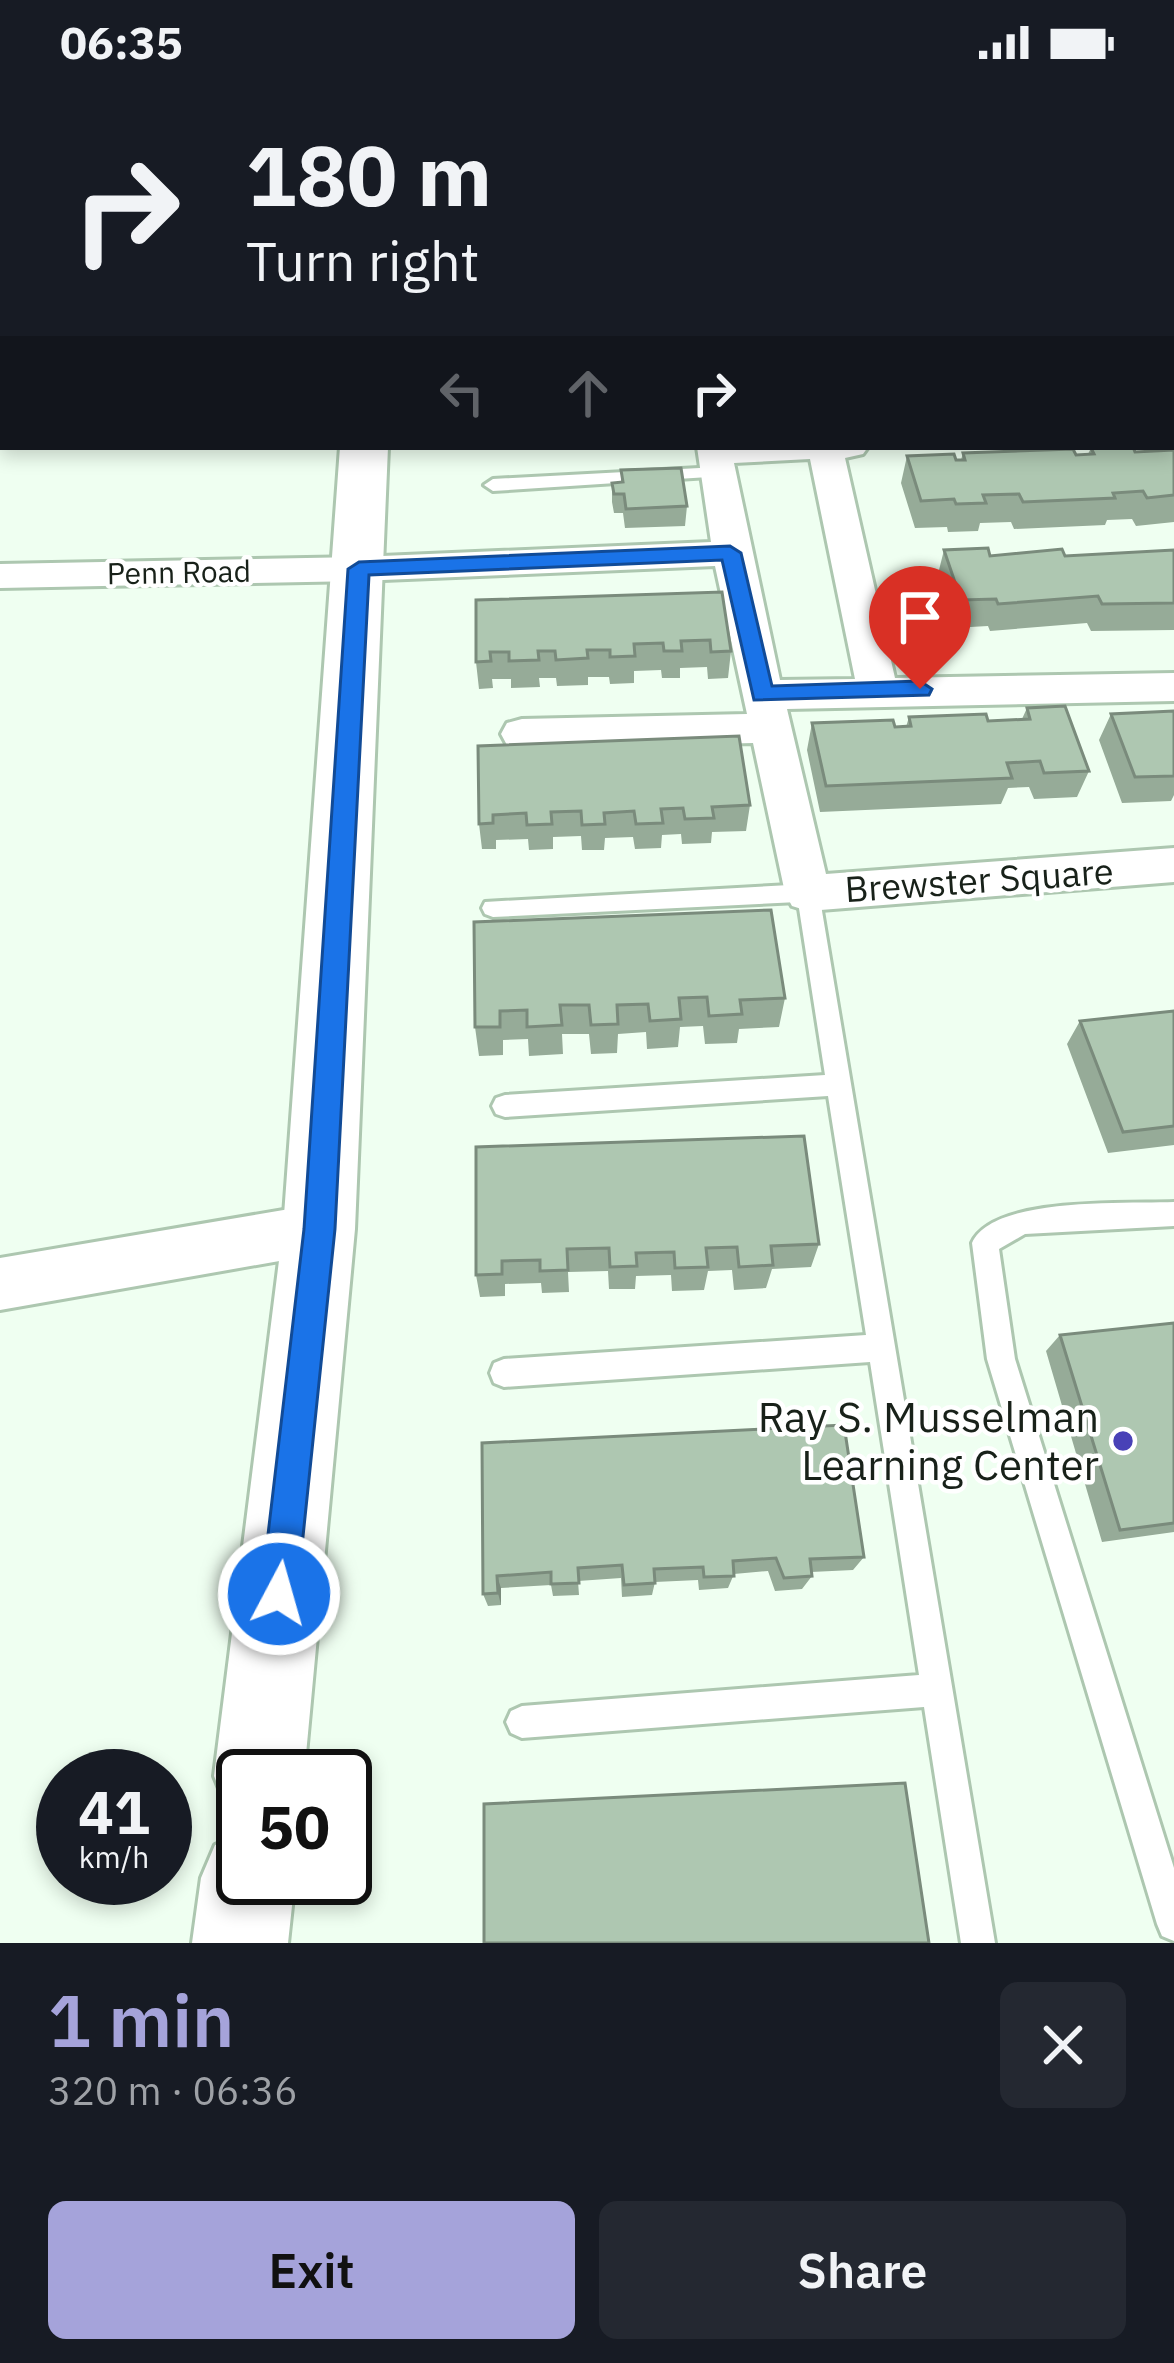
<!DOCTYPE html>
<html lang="en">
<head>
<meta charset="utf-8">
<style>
  :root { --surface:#171b24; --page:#242831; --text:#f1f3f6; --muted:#9ea1a6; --accent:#a5a3da }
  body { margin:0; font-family:"IBM Plex Sans",sans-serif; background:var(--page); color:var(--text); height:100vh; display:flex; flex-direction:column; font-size:45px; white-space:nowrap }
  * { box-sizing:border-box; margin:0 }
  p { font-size:39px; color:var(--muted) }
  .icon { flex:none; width:66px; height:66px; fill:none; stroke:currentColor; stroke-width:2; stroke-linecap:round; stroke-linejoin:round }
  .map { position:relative; height:1859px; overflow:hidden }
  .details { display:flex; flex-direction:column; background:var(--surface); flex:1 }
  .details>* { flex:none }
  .guide { position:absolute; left:0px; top:0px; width:1176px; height:366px; box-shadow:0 6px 18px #0003; background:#171b24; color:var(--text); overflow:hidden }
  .speed { position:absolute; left:36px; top:1665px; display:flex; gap:24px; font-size:60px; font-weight:700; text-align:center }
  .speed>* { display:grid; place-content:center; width:156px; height:156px; border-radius:50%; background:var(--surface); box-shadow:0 6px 18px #0003; line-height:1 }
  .speed small { font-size:30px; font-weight:400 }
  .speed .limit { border:6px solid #111; border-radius:18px; background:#fff; color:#111 }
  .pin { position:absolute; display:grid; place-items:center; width:102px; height:102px; color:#fff; margin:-123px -51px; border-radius:50% 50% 50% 0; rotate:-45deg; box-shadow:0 0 12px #0007 }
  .pin .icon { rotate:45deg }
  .me { position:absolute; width:132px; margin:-66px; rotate:6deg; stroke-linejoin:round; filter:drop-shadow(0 0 9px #0008) }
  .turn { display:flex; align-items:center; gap:42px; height:252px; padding:0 48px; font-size:54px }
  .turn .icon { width:156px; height:156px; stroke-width:2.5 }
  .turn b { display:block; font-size:84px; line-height:102px }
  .lanes { display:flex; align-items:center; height:114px; padding:0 48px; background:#0003; justify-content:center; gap:60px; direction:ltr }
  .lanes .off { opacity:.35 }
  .round { display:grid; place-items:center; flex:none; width:126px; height:126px; border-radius:18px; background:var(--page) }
  .summary { display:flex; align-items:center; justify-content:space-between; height:204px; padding:0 48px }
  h1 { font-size:72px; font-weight:600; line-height:90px; color:var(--accent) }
  .cta { display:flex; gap:24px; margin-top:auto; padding:24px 48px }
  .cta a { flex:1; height:138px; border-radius:18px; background:var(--accent); color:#111; font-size:48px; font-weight:600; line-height:138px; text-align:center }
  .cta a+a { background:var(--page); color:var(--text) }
  .status { display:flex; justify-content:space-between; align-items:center; height:84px; padding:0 60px; background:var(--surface); direction:ltr }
  .status svg { height:33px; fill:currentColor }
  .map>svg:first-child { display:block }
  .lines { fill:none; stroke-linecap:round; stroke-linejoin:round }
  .lane-casing { stroke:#adc7b0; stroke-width:6 }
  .street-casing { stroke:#adc7b0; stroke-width:6 }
  .secondary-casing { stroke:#adc7b0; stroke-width:6 }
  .lane { fill:#fff; fill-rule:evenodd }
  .street { fill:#fff; fill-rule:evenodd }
  .secondary { fill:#fff; fill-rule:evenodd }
  .wall { fill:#96ab98 }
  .shaded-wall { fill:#7a8b7c }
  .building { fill:#aec7b1; stroke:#7a8b7c; stroke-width:3 }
  .route { fill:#1a73e8; stroke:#114b97; stroke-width:3 }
  .poi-dot { fill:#4941b7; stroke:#fff; stroke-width:4.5 }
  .labels { text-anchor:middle; stroke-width:9; stroke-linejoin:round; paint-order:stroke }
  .far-street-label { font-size:30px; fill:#182119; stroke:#fff }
  .street-label { font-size:36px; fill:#182119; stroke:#fff }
  .near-poi-label { font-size:42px; fill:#182119; stroke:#fff; text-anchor:end }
</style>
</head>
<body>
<div class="status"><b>06:35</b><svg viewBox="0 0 49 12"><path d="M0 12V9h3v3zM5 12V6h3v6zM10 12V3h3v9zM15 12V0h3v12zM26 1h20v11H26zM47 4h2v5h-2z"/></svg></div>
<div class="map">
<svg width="1174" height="1859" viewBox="0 0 1174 1859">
  <rect width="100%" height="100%" fill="#effff1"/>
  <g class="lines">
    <g class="lane-casing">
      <path id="lane" d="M189,0H203V3H189Z
        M718,383L727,388L724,392L493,407L484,401L493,395Z
        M808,800L819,809L995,1859H961L924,1623L522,1654L511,1649L506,1638L511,1627L522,1622L919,1591L870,1278L504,1303L494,1299L490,1289L494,1279L504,1275L866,1251L828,1012L505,1033L496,1030L492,1022L496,1014L505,1011L825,991L798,818L493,833L485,830L482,824L485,818Z
        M1174,1118V1142L1025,1150L999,1165L1015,1275L1174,1784V1857L1162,1852L1157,1840L987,1275L972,1159C993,1112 1128,1120 1174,1118Z"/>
    </g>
    <g class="street-casing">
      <path id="street" d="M0,199H3L0,218Z
        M697,363H868L863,370L845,374L895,594L1174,589V617L787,625L826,790L1174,764V798L808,827L792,822L785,809L753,659L522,665L507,661L501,650L507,639L522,635L747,630L715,482L359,497L0,504V480L359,473L711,458ZM810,375L855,595L780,596L734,379Z
        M319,1120L338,1128L346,1145L338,1162L319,1170L0,1226V1174Z"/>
    </g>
    <g class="secondary-casing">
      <path id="secondary" d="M340,363H388L355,1145L304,1692H243V1731L227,1724L214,1692L283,1145Z
        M243,1749V1794H295L288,1859H192L201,1794L215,1761Z"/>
    </g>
    <use href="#lane" class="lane"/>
    <use href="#street" class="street"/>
    <use href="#secondary" class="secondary"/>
  </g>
  <path class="wall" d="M1091,364L1135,368L1174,366V438L1136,442L1132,435L1107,436L1105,441L1014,445L1011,438L980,439L978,447L948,448L947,443L915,444L901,399L907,372L961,376L963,369L1076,371L1088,370Z
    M621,386L687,422L685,442L625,444L623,429H614L612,418V399H621Z
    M944,466L990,472H1065L1174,466V546L1091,547L1087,539L990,547L988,542L953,544L937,494Z
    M722,508L731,567L728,594L708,595L707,583L680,584V594H662L661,586L634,587V599L610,600L609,593H588V601L557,602L556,594H539L540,603L511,604V595H492L493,604L479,605L476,578V516Z
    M1027,624L1089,687L1077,713L1034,715L1029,703L1008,704L1001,720L820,728L807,666L812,639L895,643H906L909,633L988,637L1022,635Z
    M1174,627V711L1171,717L1122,719L1099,656L1111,630Z
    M478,662L750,721L746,747L712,748L711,759L682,760L681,750L662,751L661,764L635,765L633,753L605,754L604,766H582L581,752L553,753V765L529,766L528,755L496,756V765H482L479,740Z
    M474,838L785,914L779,943L739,945L737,959L705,960L703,942L680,943L678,963L647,965L646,948L618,950L617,969L591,970L589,950H562L563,970L529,972L528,955L503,956V971L479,972L475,943Z
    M1174,927V1061L1108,1069L1067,960L1080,937Z
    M476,1063L819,1160L811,1183L772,1185L766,1204L734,1206L732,1186L708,1187L704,1206L672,1207L671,1191L636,1192L635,1205H609L608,1187L568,1188L569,1208L542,1209L541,1199L505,1200V1212L480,1213L476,1191Z
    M1174,1239V1448L1102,1458L1046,1267L1060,1251Z
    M482,1359L864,1473L853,1486L811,1488L812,1492L802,1505L775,1507L768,1487L734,1490L728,1504L699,1506L698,1496L655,1498L652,1511L622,1513L621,1494L578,1497L579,1511L553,1512L551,1501L501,1504V1521L488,1522L483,1510Z"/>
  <path class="shaded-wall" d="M497,1492L501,1504V1521L498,1509Z"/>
  <path class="building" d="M1106,363H1133L1135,368L1174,366V411L1147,414L1143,407L1113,409L1115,414L1023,418L1019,410L983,411L986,419L956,420L954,415L921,417L907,372L954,370L956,376H965L963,369L1073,365L1076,371L1094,370L1091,364Z
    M681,384L687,422L626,425L624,410H614L612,399L623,398L621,386Z
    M988,464L990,472L1062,465L1065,472L1174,466V519L1102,520L1098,512L998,520L996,515L961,516L944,466Z
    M722,508L731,567L711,568L710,556L681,557L682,567H664L663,559L634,560L635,572L610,573V566H587L588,574L556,576L555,567H538L539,576L509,577V568H490L491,577L476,578V516Z
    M1065,622L1089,687L1044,689L1040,677L1007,679L1012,694L826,702L812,639L893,636L895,643L911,642L909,633L986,630L988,637L1030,635L1027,624Z
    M1174,627V692L1135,693L1111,630Z
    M739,652L750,721L712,723L714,734L685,735L683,724L661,725L663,739L636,740L634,727L604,729L605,740L582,741L581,727L551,728L552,740L527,741L526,729L493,731V739L479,740L478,662Z
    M771,826L785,914L740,916L742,930L709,932L707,913L679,914L681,935L650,937L648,920L617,921L618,940L591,941L589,921H560L562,941L527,943V926L500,927V943H475L474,838Z
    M1174,927V1042L1123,1048L1080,937Z
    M804,1052L819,1160L771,1162L773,1181L739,1183L737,1163L706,1164L708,1183L675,1184L674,1168L636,1169L637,1182L610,1183L609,1164L567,1165L568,1186L540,1187V1176L502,1177V1190L476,1191V1063Z
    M1174,1239V1439L1120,1446L1060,1251Z
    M844,1341L864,1473L810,1475L812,1492L784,1494L776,1474L733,1477L734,1492L704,1493L703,1483L654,1485L655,1499L624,1501L622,1481L578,1484L579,1499L551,1500V1488L497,1492L498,1509L483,1510L482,1359Z
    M905,1699L929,1859H484V1720Z"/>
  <path class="route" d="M730,462L741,469L772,602L920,597L932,605L929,611L754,616L722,476L369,491L335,1145L297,1510L291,1522L279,1527L267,1522L261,1510L304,1145L348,485L359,478Z"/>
  <circle class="poi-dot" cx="1123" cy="1357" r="12"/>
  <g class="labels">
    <g class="far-street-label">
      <text transform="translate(179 489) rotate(-1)" y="10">Penn Road</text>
    </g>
    <g class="street-label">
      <text transform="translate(979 796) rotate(-4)" y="13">Brewster Square</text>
    </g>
    <g class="near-poi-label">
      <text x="1099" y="1348">Ray S. Musselman<tspan x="1099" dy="48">Learning Center</tspan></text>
    </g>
  </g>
</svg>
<div class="speed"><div>41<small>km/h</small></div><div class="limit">50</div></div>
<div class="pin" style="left:920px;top:605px;background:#d93025"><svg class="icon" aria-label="arrive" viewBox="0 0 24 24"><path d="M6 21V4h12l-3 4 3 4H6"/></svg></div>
<svg class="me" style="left:279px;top:1510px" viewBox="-20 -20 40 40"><circle r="17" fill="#1a73e8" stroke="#fff" stroke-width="3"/><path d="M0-11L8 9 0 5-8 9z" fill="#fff"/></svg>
<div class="guide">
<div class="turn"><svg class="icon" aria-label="right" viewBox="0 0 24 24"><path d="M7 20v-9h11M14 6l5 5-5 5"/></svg><div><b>180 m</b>Turn right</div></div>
<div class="lanes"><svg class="icon off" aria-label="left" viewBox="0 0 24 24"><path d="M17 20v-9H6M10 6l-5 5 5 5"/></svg><svg class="icon off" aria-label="ahead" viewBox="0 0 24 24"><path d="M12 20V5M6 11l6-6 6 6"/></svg><svg class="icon" aria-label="right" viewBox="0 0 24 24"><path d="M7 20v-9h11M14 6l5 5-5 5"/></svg></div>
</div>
</div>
<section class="details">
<div class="summary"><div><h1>1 min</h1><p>320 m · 06:36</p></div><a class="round"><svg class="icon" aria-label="close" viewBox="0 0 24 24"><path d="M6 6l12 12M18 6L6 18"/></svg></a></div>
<div class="cta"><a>Exit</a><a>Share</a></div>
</section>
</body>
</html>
